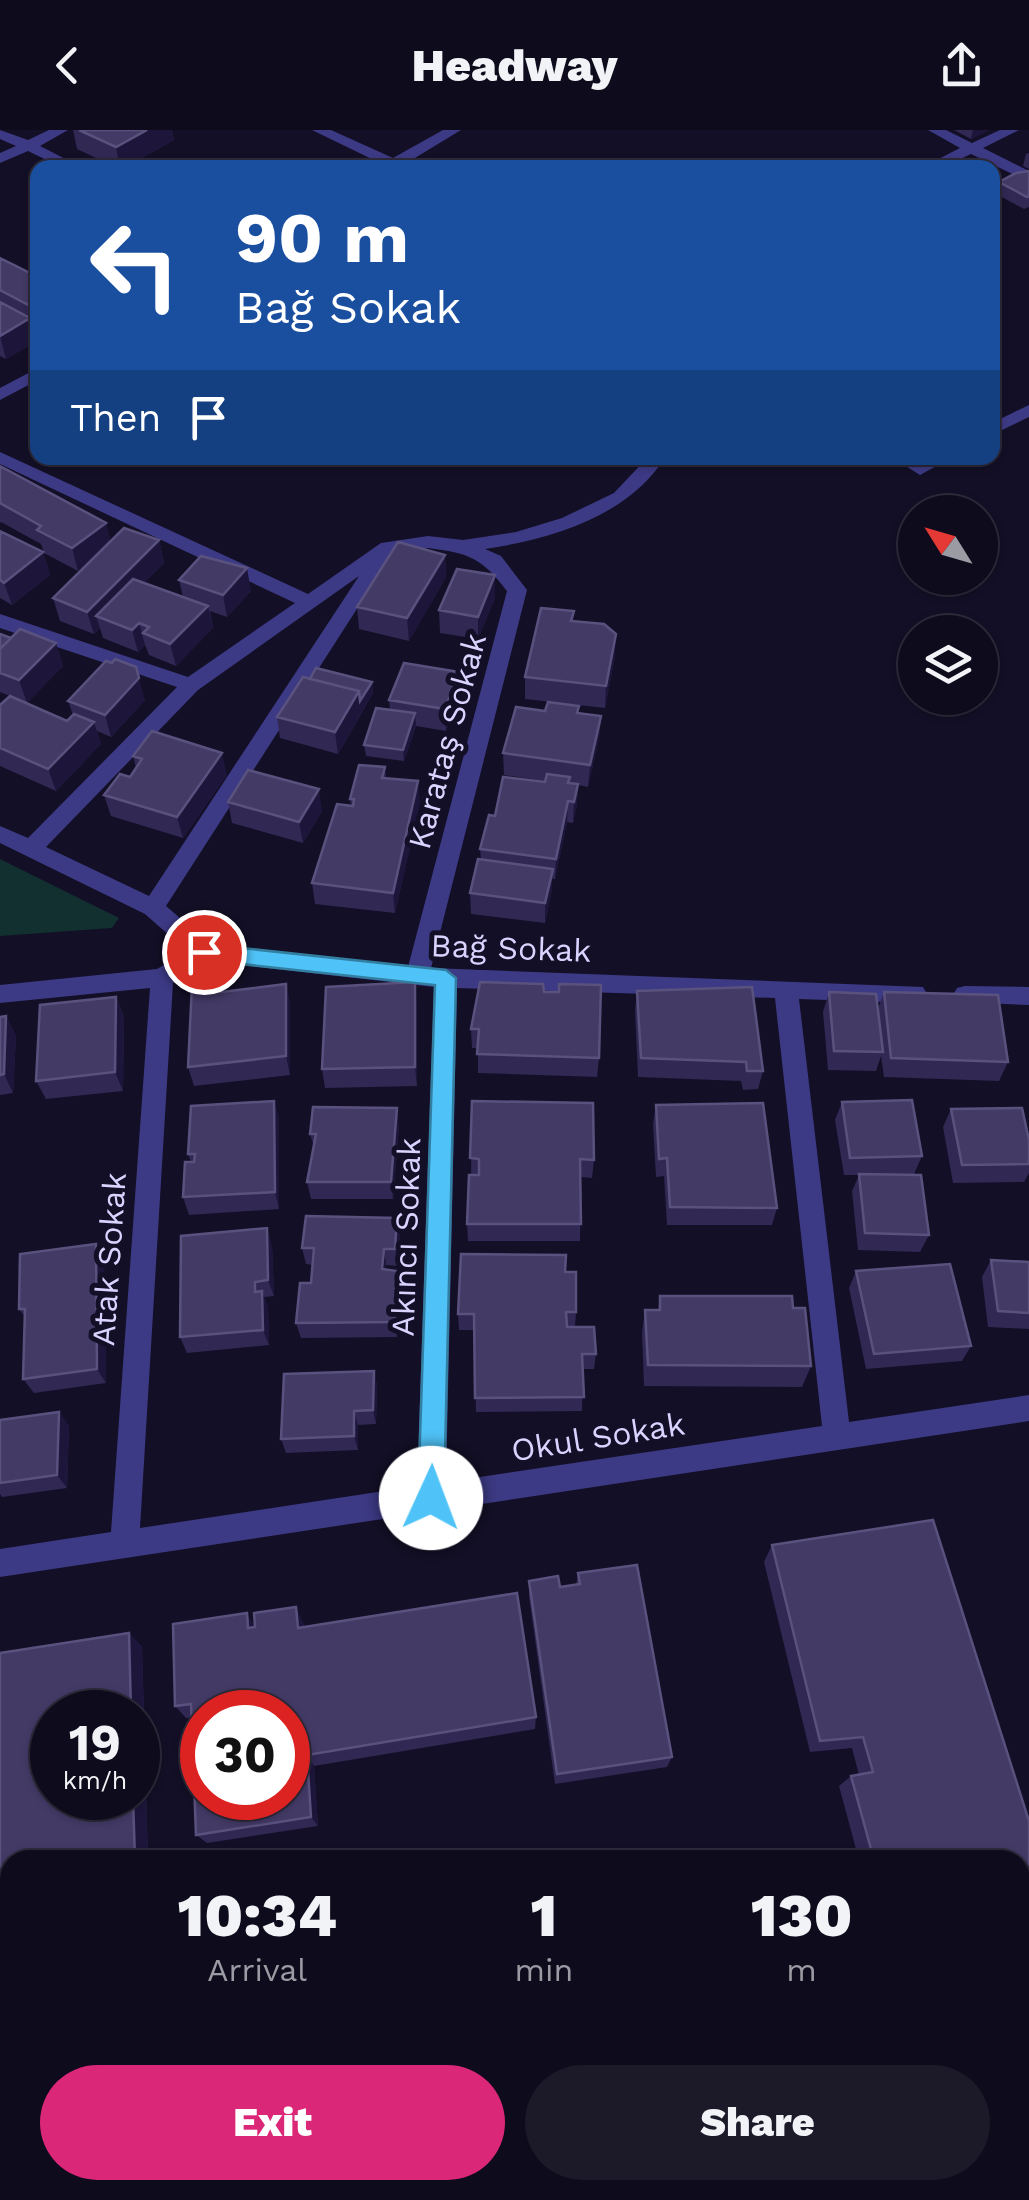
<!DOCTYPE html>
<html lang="en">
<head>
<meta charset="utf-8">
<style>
  :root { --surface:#0e0b1c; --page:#1c1929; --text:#f1f3f6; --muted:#9b9ba3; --line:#2e2b3b; --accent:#db2777 }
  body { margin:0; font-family:"Work Sans",sans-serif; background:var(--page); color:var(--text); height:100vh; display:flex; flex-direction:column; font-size:38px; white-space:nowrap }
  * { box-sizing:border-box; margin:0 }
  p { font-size:32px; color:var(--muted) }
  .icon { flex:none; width:55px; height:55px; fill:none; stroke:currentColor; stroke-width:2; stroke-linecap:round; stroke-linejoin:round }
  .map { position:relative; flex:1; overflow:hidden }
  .side { position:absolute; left:0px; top:1720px; width:1030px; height:350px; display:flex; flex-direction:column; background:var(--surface); border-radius:30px 30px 0 0; box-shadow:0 2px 8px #0004,0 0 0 2px var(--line) }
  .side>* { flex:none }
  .banner { position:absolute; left:30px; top:30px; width:970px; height:305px; border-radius:20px; box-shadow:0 2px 8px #0004,0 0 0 2px var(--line); background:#1a4fa0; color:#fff; overflow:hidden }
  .needle { width:65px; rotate:307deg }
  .buttons { position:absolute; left:898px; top:365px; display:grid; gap:20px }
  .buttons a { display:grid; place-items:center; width:100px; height:100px; border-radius:50%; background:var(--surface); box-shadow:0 2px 8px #0004,0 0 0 2px var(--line); font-size:50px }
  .speed { position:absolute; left:30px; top:1560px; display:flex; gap:20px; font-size:50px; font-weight:700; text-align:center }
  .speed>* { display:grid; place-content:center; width:130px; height:130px; border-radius:50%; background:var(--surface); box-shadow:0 2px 8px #0004,0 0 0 2px var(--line); line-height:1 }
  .speed small { font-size:25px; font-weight:400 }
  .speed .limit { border:15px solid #d22; background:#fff; color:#111 }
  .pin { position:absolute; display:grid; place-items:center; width:85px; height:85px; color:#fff; margin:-42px; border:5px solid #fff; border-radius:50%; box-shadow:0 2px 10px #0007 }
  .me { position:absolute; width:110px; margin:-55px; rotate:2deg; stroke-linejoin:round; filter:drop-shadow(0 0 8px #0008) }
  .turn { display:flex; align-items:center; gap:35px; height:210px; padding:0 40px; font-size:45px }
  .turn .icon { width:130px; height:130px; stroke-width:2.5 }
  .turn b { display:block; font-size:70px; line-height:85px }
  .then { display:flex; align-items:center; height:95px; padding:0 40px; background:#0003; gap:20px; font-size:38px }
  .eta { display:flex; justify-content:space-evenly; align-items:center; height:170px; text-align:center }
  .eta b { font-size:60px; font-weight:800; line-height:70px }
  .primary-button { display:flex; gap:20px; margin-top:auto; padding:20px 40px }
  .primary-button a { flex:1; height:115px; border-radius:60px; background:var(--accent); color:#fff; font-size:40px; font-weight:800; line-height:115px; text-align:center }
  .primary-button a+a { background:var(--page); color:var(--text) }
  header { display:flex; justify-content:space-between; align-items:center; height:130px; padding:0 40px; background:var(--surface); font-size:45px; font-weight:800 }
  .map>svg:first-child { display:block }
  .green { fill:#12302f }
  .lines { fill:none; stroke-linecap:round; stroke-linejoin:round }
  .street { fill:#3d3a85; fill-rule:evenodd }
  .wall { fill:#312854 }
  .shaded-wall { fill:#1d163a }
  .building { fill:#433a66; stroke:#5a527e; stroke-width:2.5; fill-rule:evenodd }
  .route { fill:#4fc3f7; stroke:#337fa1; stroke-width:2.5 }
  .labels { text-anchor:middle; stroke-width:10; stroke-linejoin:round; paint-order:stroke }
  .street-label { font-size:32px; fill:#d9d4ff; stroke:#130f26 }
</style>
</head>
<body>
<header><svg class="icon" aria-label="back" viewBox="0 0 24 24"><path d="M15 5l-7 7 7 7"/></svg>Headway<svg class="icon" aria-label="share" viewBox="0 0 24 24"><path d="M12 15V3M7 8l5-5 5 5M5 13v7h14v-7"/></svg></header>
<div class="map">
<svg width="1029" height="2070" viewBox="0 0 1029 2070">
  <rect width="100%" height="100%" fill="#130f26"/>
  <path class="green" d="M0,729L119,788L112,798L0,806Z"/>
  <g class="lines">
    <path class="street" d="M0,0L28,10L49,0H68L40,16L83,38H63L28,21L0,33V23L16,16L0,9Z
      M312,0H331L393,28L443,0H461L405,34L409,38H379L382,34Z
      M928,0H946L972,13L1000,0H1019L983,18L1029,41V52L971,24L941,38H921L960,18Z
      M38,238V250L0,270V258Z
      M1029,275V287L992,305V293Z
      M0,322L308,464L381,413L428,406L463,410L516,402L562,388L614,363L647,328H665C626,387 552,409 485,419L501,426L527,460L431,838L923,857L927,864L923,871L915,873L799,869L849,1292L1029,1265V1291L0,1447V1419L111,1402L150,858L0,873V855L157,839L187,821L145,784L0,713V696L28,708L177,557L0,498V484L188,547L295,473L0,334ZM428,418C469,423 482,428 507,461L408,837L210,814L166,776L389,429L388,426ZM359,446L149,766L46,717L198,560ZM207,831L434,857L417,1356L140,1398L173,853ZM457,858L775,868L822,1296L446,1352Z
      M893,328H914L921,332L929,328H951L920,345Z
      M965,856L1029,857V875L957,872L953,865L957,858Z"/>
  </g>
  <path class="wall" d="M73,0H172L174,10L124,38H117L77,19Z
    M954,0H989L971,9Z
    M1029,23V39L1023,36L1026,24Z
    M1029,41V77L1024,79L996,64L999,52Z
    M0,128L38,147V199L33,197L37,211L6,229L0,226Z
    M0,336L106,393L110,411L159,410L164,433L144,453L183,467L179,450L251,461L227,487L210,481L213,498L176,536L149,525L145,515L138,522L103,508L100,498L94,504L60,491L53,468L89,433L78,441L44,423L41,414L1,392L0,393Z
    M0,401L43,422L50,445L12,475L0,468Z
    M445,425L446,447L409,511L359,499L357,477Z
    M495,445V468L478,509L440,503L439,480Z
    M574,481L573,491L615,526L605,578L525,569V547Z
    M0,504L11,508L56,513L63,536L27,573L0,562Z
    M310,549L372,552L373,563L338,624L280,608L277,587Z
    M460,564L446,601L416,596L404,631L366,626L364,615L390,580L389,570Z
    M145,570L111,607L97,601L101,614L56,661L0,636V575L67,591L73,585L68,571Z
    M579,576L578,583L601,586L599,608L588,657L578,655L577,675L573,693L567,692L555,749H552V759L545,793L471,784L470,763L481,729L480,719L495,686L545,652V651L504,645L503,623L545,581Z
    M133,626L227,645L183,708L111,686L104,665L130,647L136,638Z
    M385,637L386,648L420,673L395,783L315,774L312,753L351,676L350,669Z
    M228,672L322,681L303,713L232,693Z
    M286,854L290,873V945L194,956L188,937L224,862Z
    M637,861L763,941L758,959L743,960L741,951L638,947L635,881Z
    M544,862L599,928L597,947L478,943V918H472L471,899Z
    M829,862L878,879L884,862L1008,932L999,951L884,947L881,926L876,941L828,940L823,882Z
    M116,867L124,887L123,961L46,969L36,951Z
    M417,872V956L325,958L322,939Z
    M6,886L16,906L13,963L0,965V887Z
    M274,971L279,990V1079L189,1085L183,1067L191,1032L188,1024Z
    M472,971L594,1030L592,1048L581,1047L580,1111H468L467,1094L471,1045Z
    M842,972L922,1026L914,1044L894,1045L929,1105L920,1122L858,1120L852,1061L859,1045H844L835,990Z
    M656,975L777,1078L772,1095H667L664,1046L656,1047L653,994Z
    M951,979L1029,1010V1043L1024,1052L953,1053L943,997Z
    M399,996L393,1069H311L307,1052L314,1017L310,1004Z
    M397,1088L400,1105L398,1136L386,1135V1139L399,1157L397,1207L301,1208L296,1193L311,1153L313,1135L306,1134L302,1118Z
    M96,1114L104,1130L106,1253L34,1263L23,1249L25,1187L19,1179Z
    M272,1115L274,1166L264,1167L268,1177L269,1215L187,1223L180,1207Z
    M991,1130L1029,1132V1199L988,1197L982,1147Z
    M856,1141L971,1216L962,1231L866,1239L849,1158Z
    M565,1142L576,1182L575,1197L596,1224L594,1239H583L582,1281L476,1282L474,1200H459L458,1184Z
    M660,1166L793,1178L811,1236L802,1257L644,1256L642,1202L645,1180H658Z
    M374,1241L377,1256L376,1294L358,1295V1320L286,1323L281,1309Z
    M59,1282L69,1296L67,1358L2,1367L0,1364V1290Z
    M772,1415L1020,1730H859L839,1656L851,1646L859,1645L852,1618L810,1622L764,1432Z
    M578,1443L672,1627L667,1637L555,1654L529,1466V1451L560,1457L576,1455Z
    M303,1492L304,1497L536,1587L535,1599L314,1636L318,1696L207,1713L196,1705L192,1588H186L175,1576L255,1496Z
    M129,1503L142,1517L148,1730H10V1761L0,1762V1523Z"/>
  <path class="shaded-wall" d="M147,0H172L174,10L124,38H120L116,17Z
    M973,0H989L971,9Z
    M30,188L37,211L6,229L0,206Z
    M106,393L112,415L78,441L72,418Z
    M159,410L164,433L108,490L96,486L100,498L94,504L87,482Z
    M43,422L50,445L12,475L4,453Z
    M445,425L446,447L409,511L407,488Z
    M247,438L251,461L227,487L223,465Z
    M495,445V468L478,509V487Z
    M208,476L213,498L176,536L170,514Z
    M139,493L145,515L138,522L132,500Z
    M616,504L615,526L605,578L606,556Z
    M56,513L63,536L27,573L19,550Z
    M136,537L145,570L111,607L105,585Z
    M459,542L460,564L446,601L445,579Z
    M372,552L373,563L361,583L360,572Z
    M359,561L361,583L338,624L335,602Z
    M415,583L416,595L404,631L403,620Z
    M601,586L599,608L588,657L590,635Z
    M94,592L101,614L56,661L48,639Z
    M222,623L227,645L183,708L177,687Z
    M418,651L420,673L395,783L393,763Z
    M578,654L577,675L573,693L574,672Z
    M319,659L322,681L303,713L299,692Z
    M568,671L567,692L555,749L556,729Z
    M553,739L552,759L545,793V773Z
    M415,852L417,872V956L415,937Z
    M286,854L290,873V945L286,926Z
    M116,867L124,887L123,961L115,942Z
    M6,886L16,906L13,963L4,944Z
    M274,971L279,990V1079L275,1062Z
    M397,978L399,996L393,1069L391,1052Z
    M397,1088L400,1105L398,1136L395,1119Z
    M267,1098L272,1115L274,1166L268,1150Z
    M96,1114L104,1130L106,1253L97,1239Z
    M384,1119L386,1135L385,1155L382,1139Z
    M397,1141L399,1157L397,1207L395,1192Z
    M262,1161L268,1177L269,1215L263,1200Z
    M374,1241L377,1256L376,1294L373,1280Z
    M354,1281L358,1295V1320L354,1306Z
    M59,1282L69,1296L67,1358L57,1345Z
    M296,1477L303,1492L305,1512L298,1498Z
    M247,1483L255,1497L248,1498Z
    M129,1503L142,1517L148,1730L135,1729L133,1668H138V1582H131Z
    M307,1625L314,1636L318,1696L311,1687Z"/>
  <path class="building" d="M79,0H147L116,17Z
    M1029,41V66L1027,67L999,52L1016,43Z
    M0,128L38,147V180L0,160Z
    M0,172L30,188L0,206Z
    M0,336L106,393L72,418L37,400L41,396L0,373Z
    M124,398L159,410L87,482L53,468Z
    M0,401L43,422L4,453L0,450Z
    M398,412L445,425L407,488L357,477Z
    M201,426L247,438L223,465L179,450Z
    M457,439L495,445L478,487L439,480Z
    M133,449L208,476L170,514L143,503L149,497L139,493L132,500L96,486Z
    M541,478L574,481L571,491L604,494L616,504L606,556L525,547Z
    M20,499L56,513L19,550L0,543V519Z
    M0,504L11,508L0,519Z
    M115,529L136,537L139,548L105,585L68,571L106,531L112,533Z
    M404,533L459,542L445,579L389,570Z
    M316,538L372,552L360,571L359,561L310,549Z
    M303,547L359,561L335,602L277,587Z
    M10,566L67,591L74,584L94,592L48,639L0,618V575Z
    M548,572L579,576L577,583L601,586L590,635L503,623L516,577L545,581Z
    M376,578L415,583L403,620L364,615Z
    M152,601L222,623L177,687L104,665L120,644L130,647L142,629L133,626Z
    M359,635L385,637L382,648L418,651L393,763L312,753L337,674L353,676L354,669H350Z
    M248,640L319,659L299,692L228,672Z
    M547,644L570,647L568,653L578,654L574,672L568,671L556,729L480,719L489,685L495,686L503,647L545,652Z
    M478,729L553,739L545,773L470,763Z
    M415,852V937L322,939L326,857Z
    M480,852L543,854L544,862H559V854L601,855L599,928L477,924L479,899H471Z
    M222,853L221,862L286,854V926L188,937L192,855Z
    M752,857L763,941H747L746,932L641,928L637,861Z
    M829,862L876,864L883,922L834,921Z
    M884,862L998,865L1008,932L891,928Z
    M116,867L115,942L36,951L40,875Z
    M6,886L4,944L0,945V887Z
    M912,970L922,1026L850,1028L842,972Z
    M274,971L275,1062L183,1067L185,1032H194L195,1024H188L191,976Z
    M472,971L593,973L594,1030L580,1029L581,1094H467L469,1045H479V1029L470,1028Z
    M763,973L777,1078L670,1077L667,1028L659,1029L656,975Z
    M313,977L397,978L391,1052H307L316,1004H310Z
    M1022,978L1029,1010V1034L962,1035L951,979Z
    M859,1044L921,1045L929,1105L865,1103Z
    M306,1086L397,1088L395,1119H384L382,1139L397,1141L395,1192L296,1193L300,1153H311L314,1118H302Z
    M267,1098L268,1150L255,1152V1162L262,1161L263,1200L180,1207L181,1106Z
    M96,1114L97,1239L23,1249L25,1179H19L20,1124Z
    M461,1124L566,1125L565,1142H576V1182H566L567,1197H594L596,1224H582L584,1267L475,1268L474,1184H458Z
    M991,1130L1029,1132V1183L998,1181Z
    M950,1134L971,1216L874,1224L856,1141Z
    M660,1166H792L793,1178H805L811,1236L648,1235L645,1180H660Z
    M374,1241L373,1280L354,1281V1306L281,1309L284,1244Z
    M59,1282L57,1345L0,1353V1290Z
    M933,1390L1029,1691V1824L1020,1826V1730H874L851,1646L873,1642L863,1607L820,1611L772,1415Z
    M637,1435L672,1627L557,1644L529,1451L558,1446L560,1457L580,1454L578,1443Z
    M517,1463L536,1587L307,1625L311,1687L196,1705L191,1574L175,1576L173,1494L247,1483L248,1498L255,1497L254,1483L296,1477L298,1498ZM202,1582H288V1668H202Z
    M129,1503L131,1582H52V1668H133L135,1729L10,1730V1751L0,1753V1523Z
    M54,2060H619L620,2070H54Z"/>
  <path class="route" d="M204,814L446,840L456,848L444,1368L440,1377L431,1380L422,1377L418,1368L435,855L204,830L193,822Z"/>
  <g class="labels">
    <g class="street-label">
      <text transform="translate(447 611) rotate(-75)" y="11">Karataş Sokak</text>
      <text transform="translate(511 818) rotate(2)" y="11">Bağ Sokak</text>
      <text transform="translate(406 1107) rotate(-88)" y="11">Akıncı Sokak</text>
      <text transform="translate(109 1129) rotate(-86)" y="11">Atak Sokak</text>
      <text transform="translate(598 1307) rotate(-9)" y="11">Okul Sokak</text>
    </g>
  </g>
</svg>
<div class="buttons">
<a><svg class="needle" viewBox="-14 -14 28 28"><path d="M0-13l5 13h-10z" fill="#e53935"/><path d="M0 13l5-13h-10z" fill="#9b9ba3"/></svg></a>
<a><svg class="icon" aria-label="layers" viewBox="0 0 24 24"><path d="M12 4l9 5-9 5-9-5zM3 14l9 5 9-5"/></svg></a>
</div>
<div class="speed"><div>19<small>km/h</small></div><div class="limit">30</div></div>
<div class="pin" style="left:204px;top:822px;background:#d93025"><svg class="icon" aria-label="arrive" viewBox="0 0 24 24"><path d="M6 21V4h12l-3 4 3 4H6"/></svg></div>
<svg class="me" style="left:431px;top:1368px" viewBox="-20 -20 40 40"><circle r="19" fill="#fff"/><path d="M0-13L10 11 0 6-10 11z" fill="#4fc3f7"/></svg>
<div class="banner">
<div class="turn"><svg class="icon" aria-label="left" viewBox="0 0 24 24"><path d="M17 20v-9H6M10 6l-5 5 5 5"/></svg><div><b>90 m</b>Bağ Sokak</div></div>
<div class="then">Then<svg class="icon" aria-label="arrive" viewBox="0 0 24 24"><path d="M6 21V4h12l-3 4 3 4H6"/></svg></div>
</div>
<section class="side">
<div class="eta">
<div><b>10:34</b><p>Arrival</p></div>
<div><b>1</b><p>min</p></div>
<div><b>130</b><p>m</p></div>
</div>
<div class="primary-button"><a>Exit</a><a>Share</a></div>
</section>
</div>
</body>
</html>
